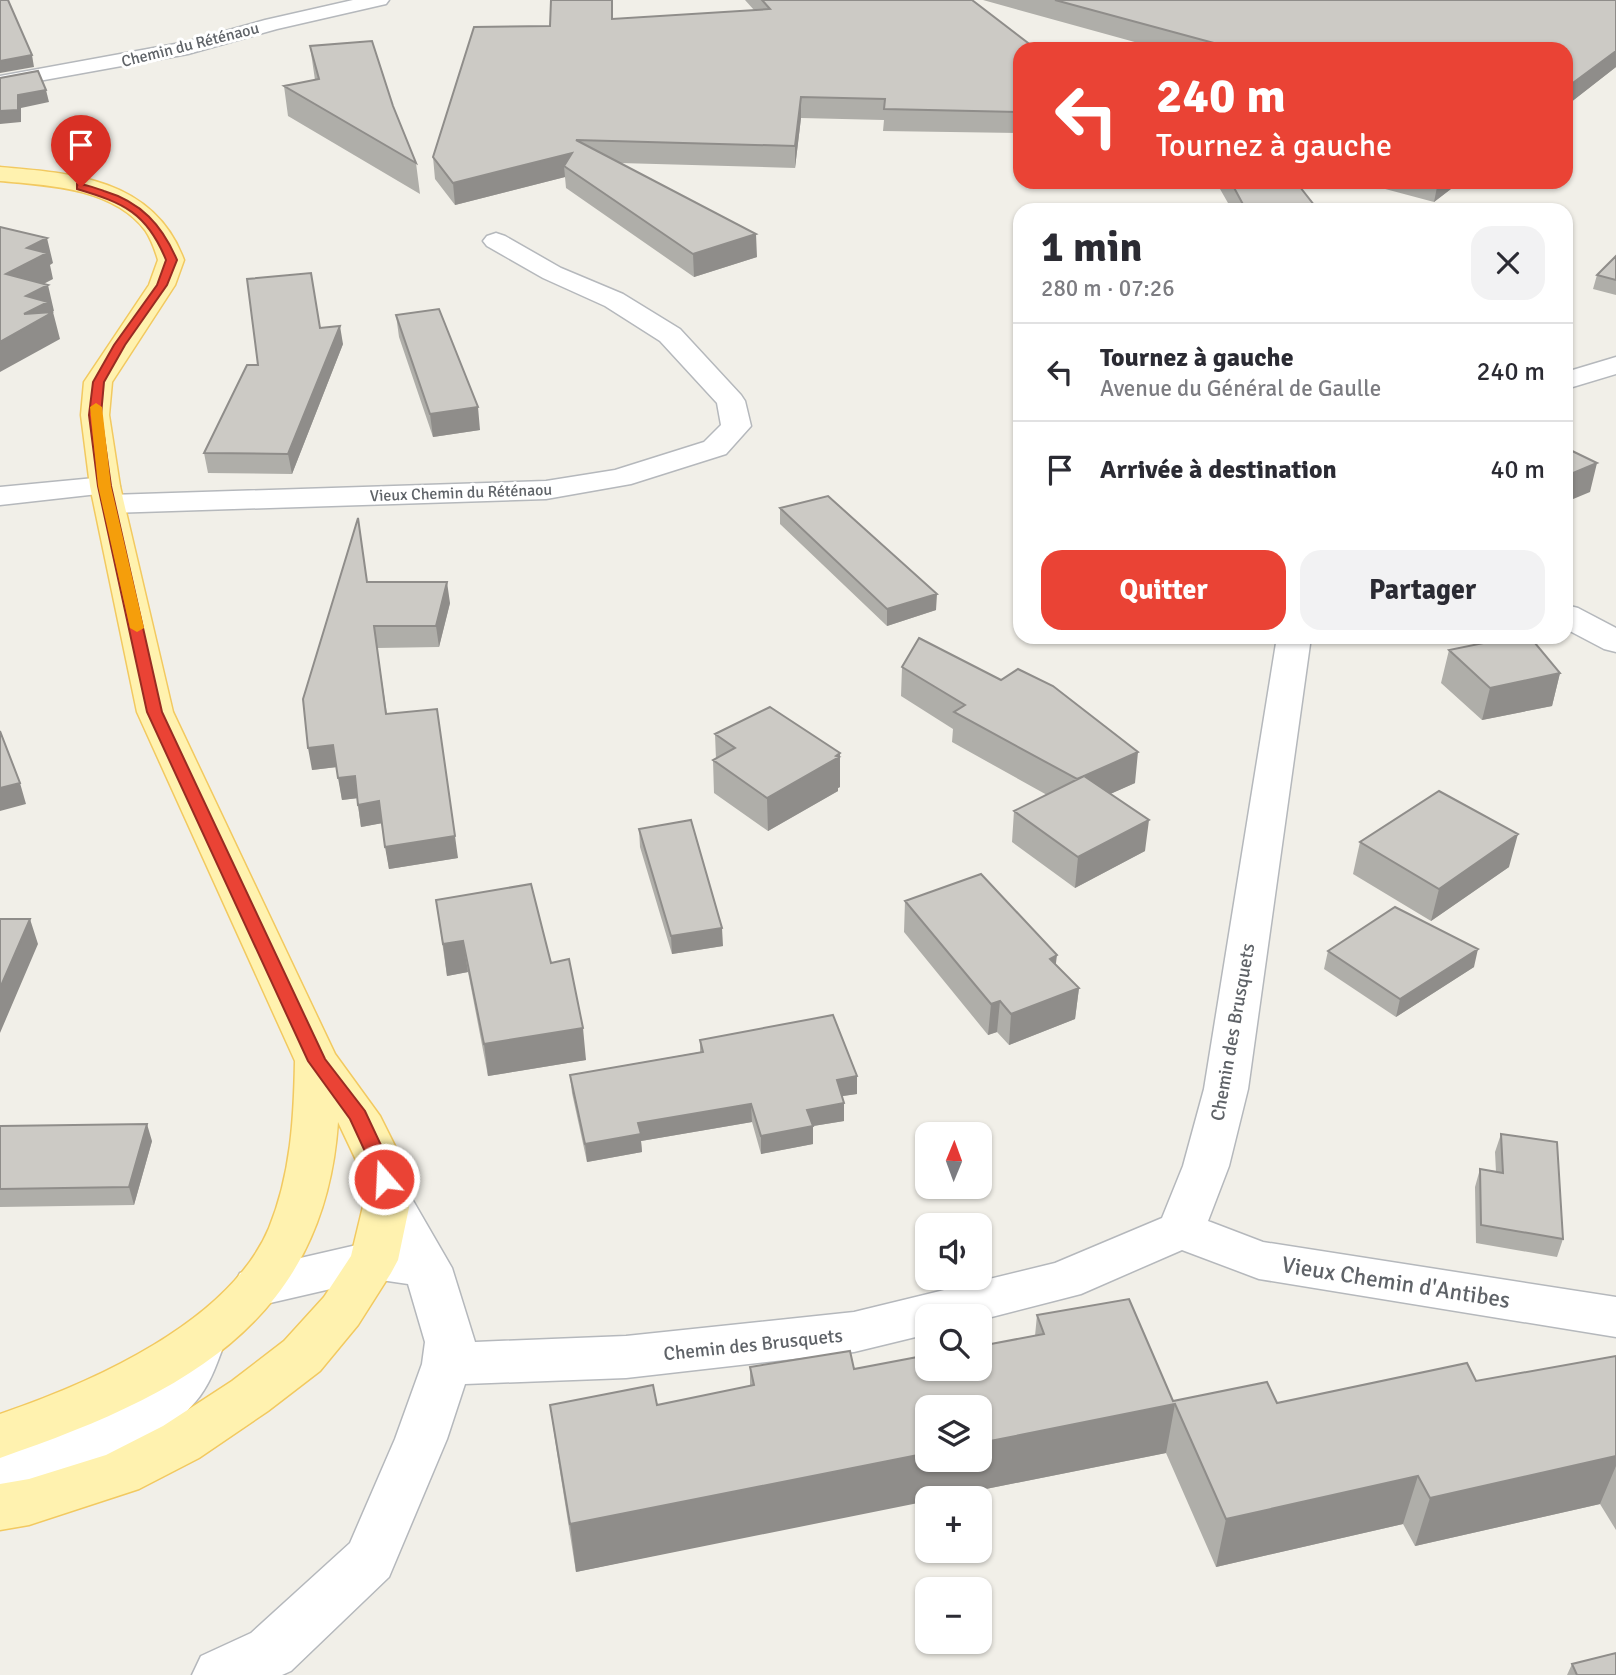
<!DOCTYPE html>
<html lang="fr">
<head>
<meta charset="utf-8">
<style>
  :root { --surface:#fff; --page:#f2f2f3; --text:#2b2b33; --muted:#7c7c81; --line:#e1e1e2; --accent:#ea4335 }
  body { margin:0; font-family:Signika,sans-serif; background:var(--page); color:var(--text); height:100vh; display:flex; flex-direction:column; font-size:26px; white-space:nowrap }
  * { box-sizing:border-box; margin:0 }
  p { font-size:23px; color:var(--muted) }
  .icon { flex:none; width:38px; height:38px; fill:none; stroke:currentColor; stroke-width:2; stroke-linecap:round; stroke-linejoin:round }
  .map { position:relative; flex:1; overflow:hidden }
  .side { position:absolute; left:1013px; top:203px; width:560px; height:441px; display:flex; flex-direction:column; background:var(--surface); border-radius:21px; box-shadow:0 2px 5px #0004 }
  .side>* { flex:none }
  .guide { position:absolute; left:1013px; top:42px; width:560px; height:147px; border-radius:21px; box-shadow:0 2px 5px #0004; background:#ea4335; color:#fff; overflow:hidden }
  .needle { width:46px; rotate:1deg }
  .fabs { position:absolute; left:915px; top:1122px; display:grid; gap:14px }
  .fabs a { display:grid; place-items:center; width:77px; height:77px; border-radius:14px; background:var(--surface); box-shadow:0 2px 5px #0004; font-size:35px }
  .pin { position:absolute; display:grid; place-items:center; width:60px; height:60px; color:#fff; margin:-72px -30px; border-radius:50% 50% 50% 0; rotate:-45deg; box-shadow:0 0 7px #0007 }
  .pin .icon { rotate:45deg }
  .me { position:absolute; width:77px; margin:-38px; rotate:341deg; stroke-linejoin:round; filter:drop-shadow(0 0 5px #0008) }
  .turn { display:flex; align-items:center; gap:24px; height:147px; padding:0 28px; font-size:32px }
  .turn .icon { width:91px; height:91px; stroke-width:2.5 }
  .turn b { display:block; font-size:49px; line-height:60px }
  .round { display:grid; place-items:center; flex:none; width:74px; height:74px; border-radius:21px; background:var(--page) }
  .overview { display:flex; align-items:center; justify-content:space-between; height:119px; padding:0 28px }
  h1 { font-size:42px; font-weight:700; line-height:52px }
  .action { display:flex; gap:14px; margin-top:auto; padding:14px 28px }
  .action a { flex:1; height:80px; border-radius:21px; background:var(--accent); color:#fff; font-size:28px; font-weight:700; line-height:80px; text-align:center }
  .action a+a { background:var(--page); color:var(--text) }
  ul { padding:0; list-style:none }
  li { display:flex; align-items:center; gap:21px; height:98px; padding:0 28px; border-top:2px solid var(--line) }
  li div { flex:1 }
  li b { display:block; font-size:26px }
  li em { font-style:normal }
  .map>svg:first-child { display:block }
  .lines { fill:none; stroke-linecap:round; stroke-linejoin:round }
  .minor-casing { stroke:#b5b8bc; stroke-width:3 }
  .major-casing { stroke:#f2c960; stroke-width:3 }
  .minor { fill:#fff; fill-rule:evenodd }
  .major { fill:#fff2af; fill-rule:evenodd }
  .wall { fill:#afaea9 }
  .shaded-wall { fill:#8f8d8a }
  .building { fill:#cccac5; stroke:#8f8d8a; stroke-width:2 }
  .route { fill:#ea4335; stroke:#982c22; stroke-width:2 }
  .slow { fill:#f59e0b }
  .labels { text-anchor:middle; stroke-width:6; stroke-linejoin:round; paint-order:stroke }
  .far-street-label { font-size:16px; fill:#5f6368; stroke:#fff }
  .street-label { font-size:19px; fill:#5f6368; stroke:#fff }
  .near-street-label { font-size:23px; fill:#5f6368; stroke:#fff }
</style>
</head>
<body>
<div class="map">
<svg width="1616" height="1675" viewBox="0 0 1616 1675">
  <rect width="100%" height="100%" fill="#f1efe8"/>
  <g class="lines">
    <g class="minor-casing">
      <path id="minor" d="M353,0H389L386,4L277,29L188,54L0,88V76L186,42L265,20Z
        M496,233L505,236L561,268L623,294L680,329L741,395L745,401L751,426L726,454L631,484L546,499L110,513L99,511L95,504L99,497L110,495L546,481L615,470L704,442L721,425L717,403L660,341L605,306L543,278L487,246L483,241L487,236Z
        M1616,357V374L1566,389V372Z
        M105,477L116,480L120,486L116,492L0,505V487Z
        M1566,605L1578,608L1616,628V652L1604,649L1566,629Z
        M1277,637H1311L1248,1089L1229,1166L1208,1221L1263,1242L1616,1297V1337L1259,1279L1182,1250L1081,1294L980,1320V1316H928V1334L854,1352L626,1378L465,1384L447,1439L389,1577L291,1671L282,1675H192L201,1656L251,1633L350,1543L395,1439L422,1364L425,1342L408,1284L374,1279L257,1306L240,1301L233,1287L240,1273L257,1268L374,1241L390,1243L365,1198L372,1185L388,1180L404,1185L452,1268L475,1342L626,1336L854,1312L1055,1263L1162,1218L1183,1166L1204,1089Z
        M200,1322L218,1328L225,1342C218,1360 212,1380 200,1396C158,1452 64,1475 0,1496V1450C57,1432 124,1415 163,1367C172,1356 176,1340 182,1328Z"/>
    </g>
    <g class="major-casing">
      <path id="major" d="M0,167C72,173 151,179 182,255L184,260L175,285L112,382L109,415L120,486L173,712L335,1054L380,1116L402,1160L411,1198L398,1260L391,1273L358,1325L320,1371L268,1411L199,1458L139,1489L29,1525L0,1530V1484L29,1479L106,1455L163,1426L232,1381L284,1341L324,1297L351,1256L365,1198L356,1160L338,1122C324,1328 173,1398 0,1458V1414C91,1383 229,1323 269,1228C291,1174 294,1118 295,1061L137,712L90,486L81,415L84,382L149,285L158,260C155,250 151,239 145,230C113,188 48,185 0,181Z"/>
    </g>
    <use href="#minor" class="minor"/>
    <use href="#major" class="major"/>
  </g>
  <path class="wall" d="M612,0L613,19L754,10L745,0H972L1020,49V133L883,131L884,120L801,118L795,168L620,163L757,257L694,277L566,188L565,177L455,205L435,179L433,157L550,26Z
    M983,0H1616V67L1566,106V49H1160Z
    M310,46L393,106L416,163L420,194L288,116L284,86L315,80Z
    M1216,182H1296L1318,210H1232Z
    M1359,182H1460L1434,202Z
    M1616,256V295L1593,289L1597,275Z
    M396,315L480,430L433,437L399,337Z
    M320,328L343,344L292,474L208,473L204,453L258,365Z
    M780,508L936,610L887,626L780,524Z
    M367,582L450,603L439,647L377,648L387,714L458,858L389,869L382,823L361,827L357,798L342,800L337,767L312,770Z
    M1449,650L1560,673L1552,706L1482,720L1441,683Z
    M902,667L1135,783L1110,794L1145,851L1075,888L1012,842L1014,811L1047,795L952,742L953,729L901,696Z
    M715,734L840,787L838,788V791L768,831L714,793L713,760L716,759Z
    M639,829L723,946L672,954L640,847Z
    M1360,842L1509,867L1431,921L1353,874Z
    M436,900L551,963L586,1060L488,1076L468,972L447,976Z
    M905,901L1056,965L1079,988L1075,1019L1009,1045L997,1032L988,1035L904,932Z
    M1328,951L1474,967L1396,1017L1324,969Z
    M700,1040L857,1076V1094L842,1096L844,1121L813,1126V1144L761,1154L752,1122L641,1141L642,1152L587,1162L572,1093L570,1075L700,1052Z
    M0,1126L152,1141L134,1205L0,1207Z
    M1501,1134L1563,1239L1557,1257L1476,1243L1475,1187L1480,1169L1496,1172L1495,1152Z
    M1037,1315L1173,1401L1277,1403L1476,1381L1616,1356V1530L1600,1504L1415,1546L1403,1524L1216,1567L1166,1453L941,1498H928L576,1572L557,1453L550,1405H657L750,1386V1367L854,1369L1035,1336Z
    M1572,1664L1616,1675H1567Z"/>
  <path class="shaded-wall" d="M1616,51V67L1566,106V88Z
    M32,55L34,67L0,73V61Z
    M46,90L49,102L21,108V122L0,124V111L18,95Z
    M801,97V118L795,168V146Z
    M572,153L564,166L565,177L455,205L453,183Z
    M1438,182H1460L1434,202Z
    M756,234L757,257L694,277L693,254Z
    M47,238L53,263L50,265L53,279L13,300L6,274L27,248Z
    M48,285L54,311L50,313L53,312L60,339L0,372V342L26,296Z
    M340,326L343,344L292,474L288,454Z
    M478,407L480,430L433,437L430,414Z
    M1597,463L1590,492L1566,502V476Z
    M447,582L450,603L439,647L436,626Z
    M937,594L936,610L887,626V609Z
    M1560,673L1552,706L1482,720L1490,688Z
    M333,745L337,767L312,770L308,748Z
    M1138,752L1135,783L1081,807L1084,776Z
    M840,753V787L838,788V791L768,831L767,798Z
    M355,776L359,798L342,800L338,778Z
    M20,783L26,804L0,811V788Z
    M379,801L383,823L361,827L358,805Z
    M1149,820L1145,851L1075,888L1078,857Z
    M1518,834L1509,867L1431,921L1439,889Z
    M455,836L458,858L389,869L385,847Z
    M30,919L38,944L0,1033V988Z
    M722,928L723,946L672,954L671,936Z
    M463,941L468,972L447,976L443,944Z
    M1478,949L1474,967L1396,1017L1400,999Z
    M1057,955L1053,986L1050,959Z
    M1079,988L1075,1019L1009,1045L1011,1014Z
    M1000,1001L997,1032L988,1035L991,1004Z
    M583,1028L586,1060L488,1076L484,1044Z
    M857,1076V1094L836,1097L837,1080Z
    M844,1103V1121L807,1127V1110Z
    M751,1104L752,1122L641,1141L642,1152L587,1162L585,1144L638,1123Z
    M147,1124L152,1141L134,1205L129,1187Z
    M813,1126V1144L761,1154V1136Z
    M1175,1404L1166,1453L941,1498H928V1501L576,1572L570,1524L928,1453V1460H980V1443Z
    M1616,1456V1466L1600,1504L1415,1546L1430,1498Z
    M1418,1476L1403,1524L1216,1567L1226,1519Z"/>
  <path class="building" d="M0,0H8L32,55L0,61Z
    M551,0H612V19L770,9L762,0H972L1036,49H1020V112L884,109L885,99L801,97L795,146L576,140L756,234L693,254L564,166L572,153L453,183L433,157L474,27L550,26Z
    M1055,0H1616V51L1566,88V49H1236Z
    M372,41L393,106L416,163L284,86L319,79L310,46Z
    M38,71L46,90L18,95V110L0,111V78Z
    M1231,182H1296L1318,210H1246Z
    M0,227L47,238L27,248L47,253L6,274L48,285L26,296L48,302L24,314L53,312L0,342Z
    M1616,256V280L1597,275Z
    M311,273L320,328L340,326L288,454L204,453L247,365H258L247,279Z
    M439,309L478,407L430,414L396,315Z
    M1566,448L1597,463L1566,476Z
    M828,496L937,594L887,609L780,508Z
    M358,518L367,582H447L436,626H374L386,714L437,709L455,836L385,847L379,801L358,805L355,776L338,778L333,745L308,748L303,699Z
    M1513,637H1530L1560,673L1490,688L1449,650Z
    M919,638L1001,680L1018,669L1053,686L1138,752L1084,776L1149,820L1078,857L1014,811L1084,776L1077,779L954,712L965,705L902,667Z
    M770,707L840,753L836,756L839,757L767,798L713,760L735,748L715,734Z
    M0,731L20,783L0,788Z
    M1439,791L1518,834L1439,889L1360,842Z
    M691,820L722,928L671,936L639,829Z
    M981,874L1057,955L1050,959L1079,988L1011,1014L1000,1001L991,1004L905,901Z
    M531,884L551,963L569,959L583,1028L484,1044L463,941L443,944L436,900Z
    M1395,907L1478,949L1400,999L1328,951Z
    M0,919H30L0,988Z
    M833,1015L857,1076L837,1080L844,1103L807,1110L813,1126L761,1136L751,1104L638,1123L641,1134L585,1144L570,1075L703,1052L700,1040Z
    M147,1124L129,1187L0,1189V1126Z
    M1501,1134L1557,1142L1563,1239L1481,1225L1480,1169L1503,1173Z
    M1129,1299L1173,1401L1267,1382L1277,1403L1467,1363L1476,1381L1616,1356V1456L1430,1498L1418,1476L1226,1519L1175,1404L980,1443V1407H928V1453L570,1524L550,1405L653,1385L657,1405L754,1385L750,1367L850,1351L854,1369L928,1355V1368H980V1346L1044,1334L1037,1315Z
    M1616,1653V1675H1577L1572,1664Z"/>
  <path class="route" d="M77,184C86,184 95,188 104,191C141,202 162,225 177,260L167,285L125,345L104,382L101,415L111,486L162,712L325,1059L365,1111L388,1160L393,1179L391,1184L384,1186L377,1184L369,1160L350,1119L308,1061L147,712L98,486L89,415L93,382L114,345L157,285L166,260C147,213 124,203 77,189Z"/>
  <path class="slow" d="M96,403L102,407L111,486L144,628L137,632L130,628L98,486L90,407Z"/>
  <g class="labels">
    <g class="far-street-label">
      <text transform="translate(190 44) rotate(-14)" y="6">Chemin du Réténaou</text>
      <text transform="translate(461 492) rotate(-2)" y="6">Vieux Chemin du Réténaou</text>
    </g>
    <g class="street-label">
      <text transform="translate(1232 1032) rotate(-80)" y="7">Chemin des Brusquets</text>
      <text transform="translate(753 1344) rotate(-6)" y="7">Chemin des Brusquets</text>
    </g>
    <g class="near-street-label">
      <text transform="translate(1396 1282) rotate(9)" y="8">Vieux Chemin d'Antibes</text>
    </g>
  </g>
</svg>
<div class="fabs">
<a><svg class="needle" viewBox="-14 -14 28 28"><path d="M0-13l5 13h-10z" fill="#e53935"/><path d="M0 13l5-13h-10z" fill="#7c7c81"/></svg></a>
<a><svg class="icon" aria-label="sound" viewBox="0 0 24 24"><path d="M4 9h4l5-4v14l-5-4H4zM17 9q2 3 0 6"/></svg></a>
<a><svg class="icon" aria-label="search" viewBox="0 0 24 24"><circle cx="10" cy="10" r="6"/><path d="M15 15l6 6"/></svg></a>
<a><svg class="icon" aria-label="layers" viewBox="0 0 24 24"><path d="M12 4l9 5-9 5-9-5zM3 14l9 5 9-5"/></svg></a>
<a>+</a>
<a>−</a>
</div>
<div class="pin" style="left:81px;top:187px;background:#d93025"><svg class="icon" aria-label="arrive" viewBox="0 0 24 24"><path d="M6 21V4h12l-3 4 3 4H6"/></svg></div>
<svg class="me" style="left:384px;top:1179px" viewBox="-20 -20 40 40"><circle r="17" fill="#ea4335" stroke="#fff" stroke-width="3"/><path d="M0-11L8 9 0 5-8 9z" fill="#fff"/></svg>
<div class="guide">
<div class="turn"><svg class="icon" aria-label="left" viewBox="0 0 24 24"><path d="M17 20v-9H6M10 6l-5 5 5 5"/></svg><div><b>240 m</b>Tournez à gauche</div></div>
</div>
<section class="side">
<div class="overview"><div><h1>1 min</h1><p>280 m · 07:26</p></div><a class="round"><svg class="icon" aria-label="close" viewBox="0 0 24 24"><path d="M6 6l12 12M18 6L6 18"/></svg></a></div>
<ul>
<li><svg class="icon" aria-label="left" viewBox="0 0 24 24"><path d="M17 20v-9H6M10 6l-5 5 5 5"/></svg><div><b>Tournez à gauche</b><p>Avenue du Général de Gaulle</p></div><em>240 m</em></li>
<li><svg class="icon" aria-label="arrive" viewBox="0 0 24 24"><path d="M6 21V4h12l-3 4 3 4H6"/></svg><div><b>Arrivée à destination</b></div><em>40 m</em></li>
</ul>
<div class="action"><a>Quitter</a><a>Partager</a></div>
</section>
</div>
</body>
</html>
